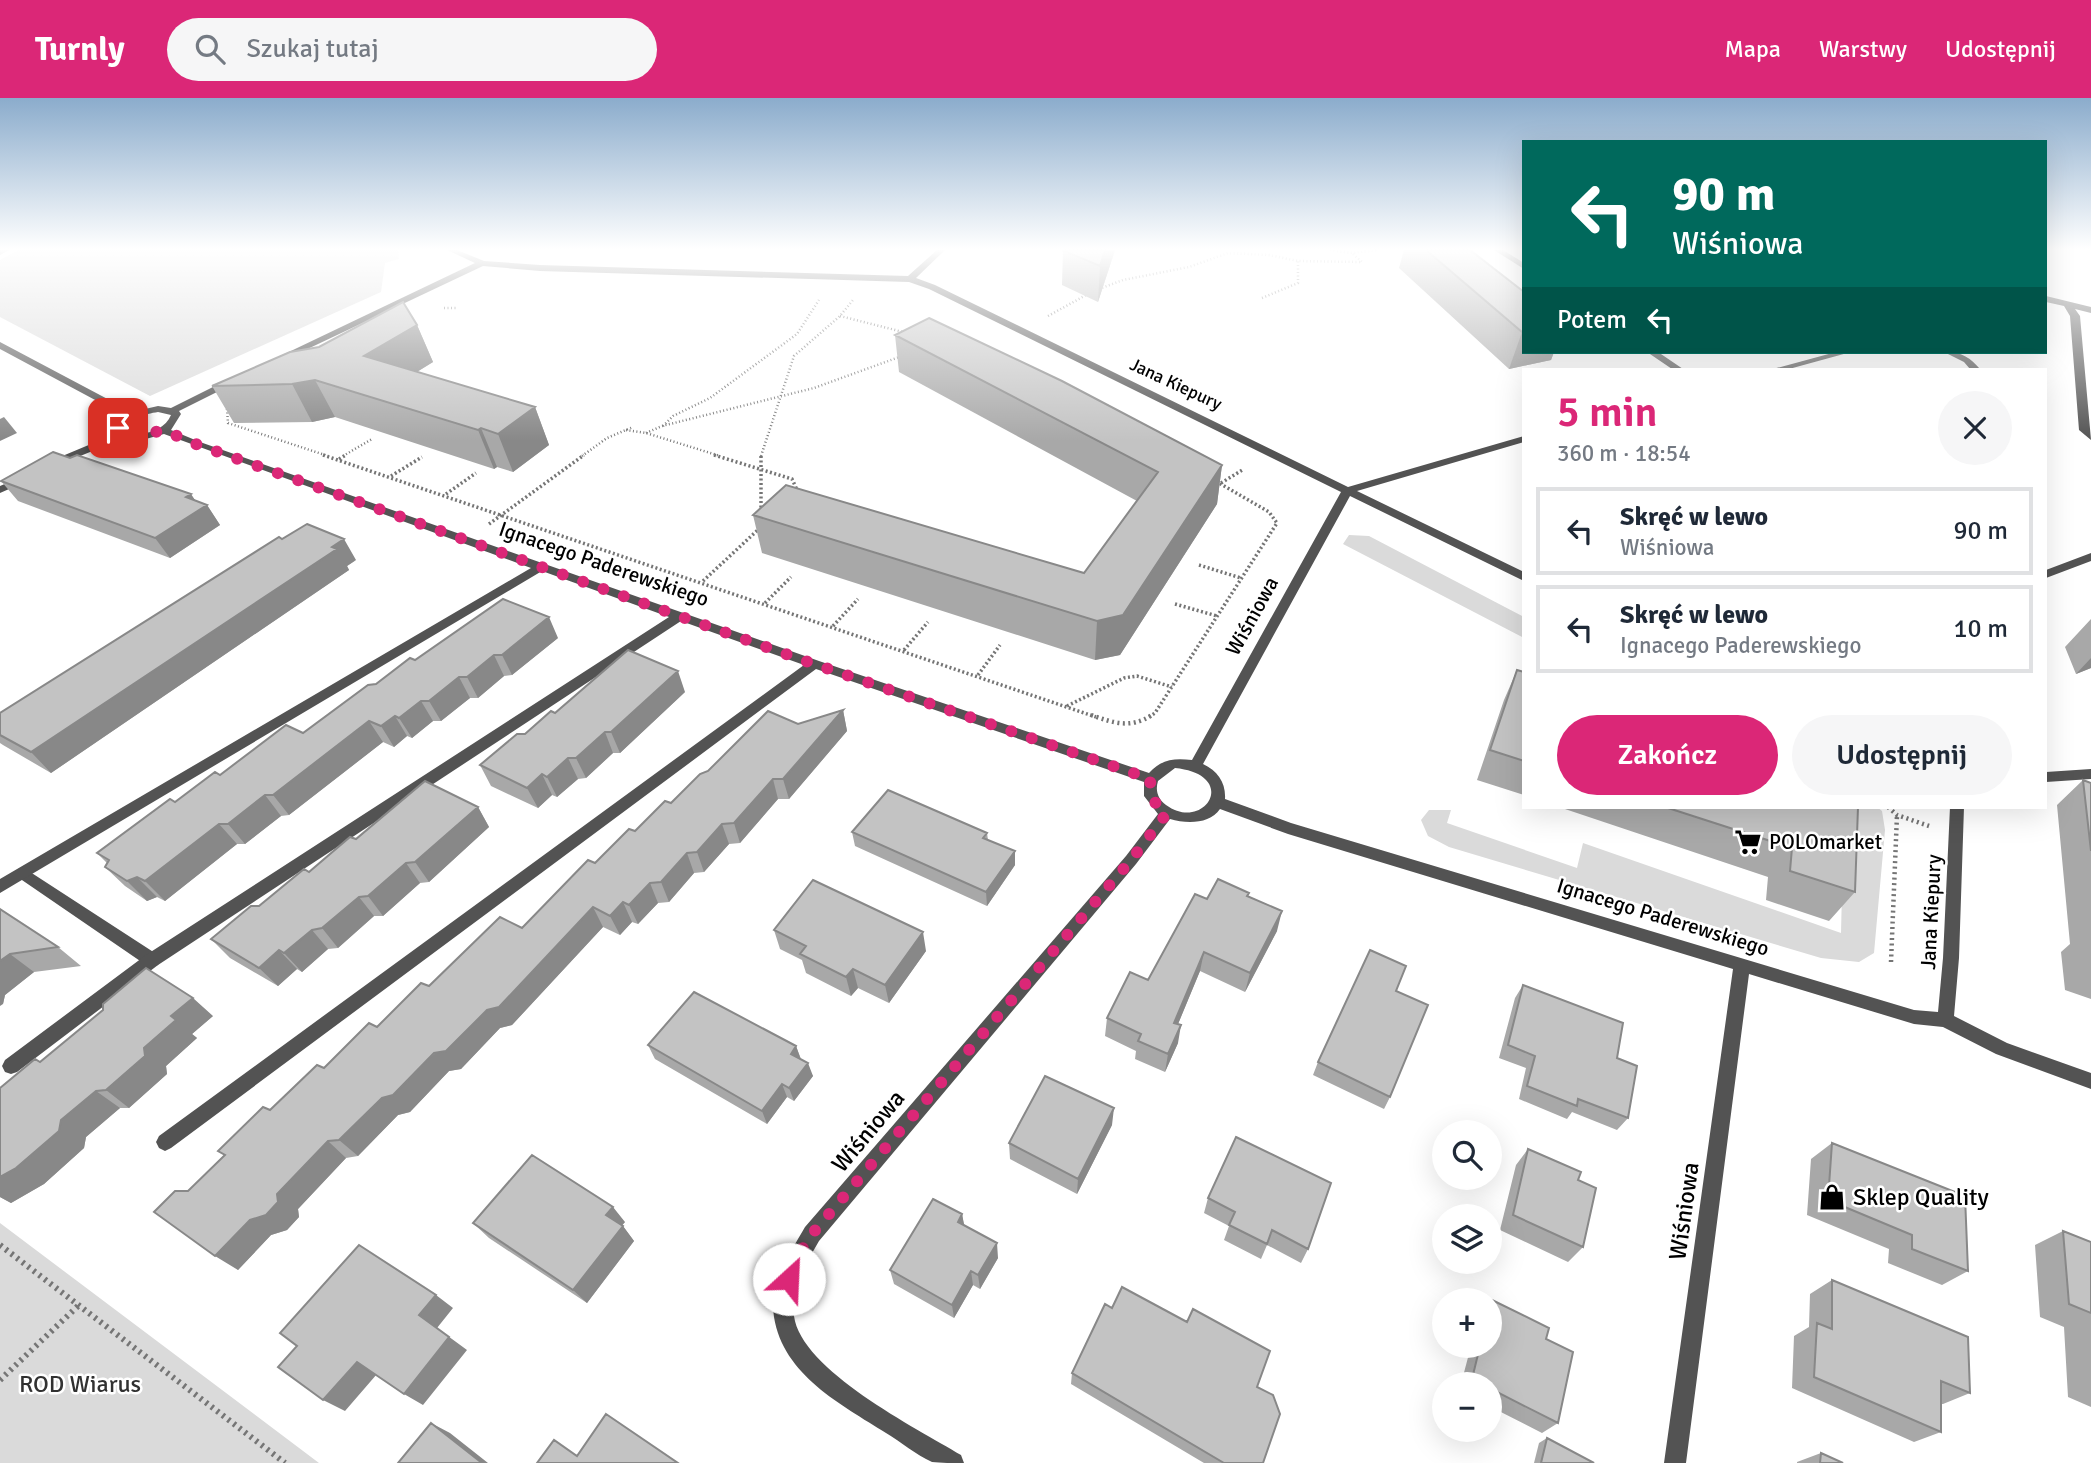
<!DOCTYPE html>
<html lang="pl">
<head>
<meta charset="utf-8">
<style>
  :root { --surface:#fff; --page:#f6f6f7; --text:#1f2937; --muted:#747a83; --line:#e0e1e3; --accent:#db2777 }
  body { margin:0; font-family:Signika,sans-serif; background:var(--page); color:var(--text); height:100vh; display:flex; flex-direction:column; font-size:26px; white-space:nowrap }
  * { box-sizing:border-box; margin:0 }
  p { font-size:23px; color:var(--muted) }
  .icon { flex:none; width:38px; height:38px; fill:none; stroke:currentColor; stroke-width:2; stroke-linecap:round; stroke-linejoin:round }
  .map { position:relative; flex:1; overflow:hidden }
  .panel { position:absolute; left:1522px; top:270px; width:525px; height:441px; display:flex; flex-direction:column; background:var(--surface); border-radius:0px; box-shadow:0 7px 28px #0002 }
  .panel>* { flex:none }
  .guide { position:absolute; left:1522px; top:42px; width:525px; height:214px; border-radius:0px; box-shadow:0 7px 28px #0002; background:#00695c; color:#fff; overflow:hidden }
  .tools { position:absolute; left:1432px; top:1022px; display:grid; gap:14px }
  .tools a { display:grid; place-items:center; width:70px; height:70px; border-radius:50%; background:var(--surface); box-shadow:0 7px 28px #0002; font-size:35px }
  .pin { position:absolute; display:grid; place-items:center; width:60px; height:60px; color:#fff; margin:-30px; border-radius:14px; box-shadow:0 4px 10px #0006 }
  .me { position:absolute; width:77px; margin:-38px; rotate:25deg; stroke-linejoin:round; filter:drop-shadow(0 0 5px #0008) }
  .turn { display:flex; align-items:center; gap:24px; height:147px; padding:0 35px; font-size:32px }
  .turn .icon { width:91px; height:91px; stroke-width:2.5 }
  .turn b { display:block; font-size:49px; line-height:60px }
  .then { display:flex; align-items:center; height:66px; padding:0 35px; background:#0003; gap:14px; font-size:26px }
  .round { display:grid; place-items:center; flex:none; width:74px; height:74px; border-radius:37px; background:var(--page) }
  .summary { display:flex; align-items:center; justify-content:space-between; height:119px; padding:0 35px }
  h1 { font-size:42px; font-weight:600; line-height:52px; color:var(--accent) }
  .action { display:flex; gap:14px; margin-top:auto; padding:14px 35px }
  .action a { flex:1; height:80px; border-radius:42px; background:var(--accent); color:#fff; font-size:28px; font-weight:600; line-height:80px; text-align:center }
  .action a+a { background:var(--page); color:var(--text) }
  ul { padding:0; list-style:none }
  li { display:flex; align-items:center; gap:21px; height:88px; margin:0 14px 10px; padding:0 21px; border:4px solid var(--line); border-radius:0px }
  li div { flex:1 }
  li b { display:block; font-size:26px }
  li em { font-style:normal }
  header { display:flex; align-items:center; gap:42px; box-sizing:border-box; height:98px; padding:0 35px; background:var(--accent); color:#fff }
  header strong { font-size:33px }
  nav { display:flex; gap:38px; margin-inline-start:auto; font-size:24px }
  .search { width:490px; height:63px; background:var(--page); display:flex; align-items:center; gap:18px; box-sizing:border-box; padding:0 24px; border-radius:38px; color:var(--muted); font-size:26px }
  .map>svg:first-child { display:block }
  .green { fill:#dadada }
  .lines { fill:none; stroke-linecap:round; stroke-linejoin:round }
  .path-far3 { stroke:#757575; stroke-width:2.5; stroke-dasharray:1 2.5; stroke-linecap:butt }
  .path-far2 { stroke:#757575; stroke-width:3.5; stroke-dasharray:2 2.5; stroke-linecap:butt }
  .path-far1 { stroke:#757575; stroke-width:4.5; stroke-dasharray:2 3.5; stroke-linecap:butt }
  .path { stroke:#757575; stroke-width:6; stroke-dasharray:2.5 4.5; stroke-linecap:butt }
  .service { fill:#535353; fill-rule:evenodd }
  .minor { fill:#535353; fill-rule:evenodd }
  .wall { fill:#a8a8a8 }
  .shaded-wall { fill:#888 }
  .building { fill:#c3c3c3; stroke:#888; stroke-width:2 }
  .route { stroke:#db2777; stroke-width:12; stroke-dasharray:0 21.6 }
  .labels { text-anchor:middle; stroke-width:5; stroke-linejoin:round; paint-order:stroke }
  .far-street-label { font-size:18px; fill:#000; stroke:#fff }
  .street-label { font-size:21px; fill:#000; stroke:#fff }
  .poi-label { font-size:21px; fill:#000; stroke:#fff; text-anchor:start }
  .near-street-label { font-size:24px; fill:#000; stroke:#fff }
  .near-poi-label { font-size:24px; fill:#000; stroke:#fff; text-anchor:start }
  .near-park-label { font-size:24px; fill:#313131; stroke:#fff }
</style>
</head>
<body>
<header>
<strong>Turnly</strong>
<div class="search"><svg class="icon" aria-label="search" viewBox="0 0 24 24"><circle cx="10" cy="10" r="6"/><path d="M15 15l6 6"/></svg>Szukaj tutaj</div>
<nav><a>Mapa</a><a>Warstwy</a><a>Udostępnij</a></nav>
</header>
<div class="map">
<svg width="2091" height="1365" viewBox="0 0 2091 1365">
  <rect width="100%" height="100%" fill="#fff"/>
  <path class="green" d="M18,152H398L399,161L385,165L381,194L150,298L0,219V162Z
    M1349,437L1369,438L1524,519V540L1343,446Z
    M1844,709H1877L1882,713L1885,732L1874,855L1859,864L1821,860L1449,749L1428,738L1421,722L1429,712H1451L1447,725L1577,770L1583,745L1841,835Z
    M0,1125L319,1365H0Z"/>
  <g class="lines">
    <path class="path-far3" d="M1330,152L1352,155L1377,152
      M1099,191L1123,182L1189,169L1228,155L1269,157L1298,163L1362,164L1352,155
      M1262,200L1298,185V163
      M444,210H456
      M840,218L907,235
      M1048,218L1088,196
      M227,311L228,325L328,358
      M663,328L673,318L710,300L797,236L819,202
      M626,332L646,335L720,358
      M646,335L662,328L814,290L902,258
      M343,358L372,341
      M582,358L607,340L633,329
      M761,358L794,258L840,218L853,202"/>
    <path class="path-far2" d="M323,357L1096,619
      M714,357L792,381L798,394
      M339,361L346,357
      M391,378L422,359
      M1221,385L1244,371
      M446,396L476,375
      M761,414V357
      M489,426L584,357
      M1199,467L1241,480
      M703,483L761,429
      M765,505L791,479
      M1175,506L1217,518
      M833,528L858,501
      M904,552L928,524
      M978,577L1000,547
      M1067,608L1124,580L1137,578L1172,589
      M1149,619L1155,615L1277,425L1269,414L1214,382"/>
    <path class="path-far1" d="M1091,617C1114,625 1130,631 1152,617
      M1888,709L1897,717L1929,728
      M1891,864L1897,717"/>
    <path class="path" d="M0,1147L285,1365
      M0,1282L79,1207"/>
    <path class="service" d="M0,152H9L0,157Z
      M1494,152H1503L1524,165V171Z
      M2046,198L2091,209V215L2075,211L2080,218L2091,342L2079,332L2070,218L2064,208L2046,204Z
      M1647,254H1658L1683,271H1672Z
      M2091,455V463L2046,480V472Z
      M2091,671V681L2046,684V674Z
      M24,770L158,857L160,862L158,867L152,869L146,867L19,780L16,776L19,772Z"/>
    <path class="minor" d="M447,152H457L484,163L540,167L908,178L937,152H945L916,180L935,187L1348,389L1524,338V344L1357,393L1524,474V483L1350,398L1203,666C1218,673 1226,685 1225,701L1291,725L1914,912L1938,914L1943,860L1950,709H1964L1959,860L1954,918L2007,945L2091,975V991L1996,956L1943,929L1914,926L1749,876L1686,1365H1664L1733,871L1288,736L1220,711C1210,726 1187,726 1170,721L1136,766L819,1143C806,1166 790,1191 794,1218C801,1272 916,1330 961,1357L964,1365C954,1365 940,1365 932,1364C916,1357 901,1344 886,1335C842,1307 783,1277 774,1219C769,1187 790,1155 805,1129L1126,758L1158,716L1144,698V684L816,571L171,1050L165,1053L159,1050L156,1044L159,1038L804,567L681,523L158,867L17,974L11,976L5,974L2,968L5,962L146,857L669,519L542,473L0,795V781L531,470L164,336L142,342L124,340L56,368H48V364L115,336L113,330L125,318L0,251V244L132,314L158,308L171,310L227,282H233V286L179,313L181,316L171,332L200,344L819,563L1149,675C1162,661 1174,660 1192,662L1341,394L929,191L909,184L540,173L483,168L280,264L272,262L475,165ZM158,314L171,317C164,334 140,340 124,332C129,320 145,316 158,314ZM1175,670C1241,677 1204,735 1166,707C1158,701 1155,693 1158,683Z
      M1836,254H1851L1789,271H1773Z
      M1944,254C1960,253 1970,259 1980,271H1970L1964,264Z
      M21,379L25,380V384L0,395V388Z"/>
  </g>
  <path class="wall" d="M1063,152H1115L1098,204L1062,187Z
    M1404,152H1470L1524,194V254H1554L1551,262L1509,271L1399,170Z
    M417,227L433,264L417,274L535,309L549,347L513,374L497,369L494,371L335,319L312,324L234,325L212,288L319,249Z
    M895,237L1222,367L1217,406L1120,557L1095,562L762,455L753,417L1084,475L1137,403L899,274Z
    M1,383L196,403L207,407L220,427L170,460L18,403Z
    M356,462L347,468L349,472L51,675L3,647L0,645V615Z
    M2091,521V570L2076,576L2065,549Z
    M558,540L512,577L504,578L478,600H470L441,623H433L412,640L407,638L394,649L383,644L289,717L281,718L245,746H237L165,803L157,799L147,803L125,788L105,769L107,765L97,755L175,704L220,677L303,635L376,586L415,562Z
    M1517,572L1524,574V697L1477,682L1504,602Z
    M685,594L620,655H613L586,680L578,681L557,699L552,697L538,710L491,688L480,667L555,615Z
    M843,612L847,633L789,701H778L740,745L729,746L704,774L694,775L669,804L658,805L638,826L632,824L620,837L603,829L512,927L500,930L461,971L449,973L410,1014L398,1017L358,1058L346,1060L298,1111L299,1119L287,1132L271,1137L238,1172L188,1093L224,1057L218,1053L429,888L522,830L595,765L671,705L708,673L798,626Z
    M2083,682L2091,685V901L2065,892L2061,854L2070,846L2057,707Z
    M478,709L489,729L429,784L420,785L383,818H374L338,850L328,851L302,874L297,871L278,888L230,860L211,841L356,741Z
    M1559,709H1858L1855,794L1829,823L1766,802L1768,779Z
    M852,734L987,735L988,742L1015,753V767L987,808L855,748Z
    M1248,799L1277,833L1245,894L1200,873L1178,926V945L1165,974L1135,961L1136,953L1105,938L1107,920L1148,882L1207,801Z
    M0,811L58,849L81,868L34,874L5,897L3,906Z
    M774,832L926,853L889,905L858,890L851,898L806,875L802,862L780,851Z
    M1523,887L1617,960L1628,1020L1617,1032L1572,1014L1567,1021L1519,1001L1526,970L1499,960L1515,900Z
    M1396,893L1390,999L1384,1011L1313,977L1318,964Z
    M103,912L213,918L192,936L197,940L166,968L167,976L129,1010H120L86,1039L84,1050L44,1086L11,1105L0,1099V990L40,964Z
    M648,947L796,948L801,961L813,978L794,1003L787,999L767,1026L655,961Z
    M1112,1027L1077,1096L1010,1061L1009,1045Z
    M1832,1045L1968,1173L1942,1187L1888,1165L1889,1151L1807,1117L1811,1061Z
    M1528,1051L1578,1082L1583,1149L1568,1164L1500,1132L1516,1067Z
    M1208,1100L1308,1151L1301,1165L1267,1147L1261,1161L1224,1142L1229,1128L1204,1115Z
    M962,1116L964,1128L998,1160L980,1191L973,1187L954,1220L894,1186L890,1172Z
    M625,1124L622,1127L634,1143L587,1205L489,1140L473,1125Z
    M2063,1133L2091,1144V1309L2068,1299L2064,1229L2040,1219L2035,1147Z
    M1832,1182L1970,1295L1943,1306H1941V1334L1914,1344L1792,1290L1794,1238L1809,1229L1810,1196Z
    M1492,1202L1558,1325L1542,1335L1489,1308V1286H1461L1471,1248H1489V1205Z
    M1072,1275L1257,1289L1263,1365H1204L1071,1286Z
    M1547,1340L1594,1365H1534L1539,1345Z
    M1821,1355L1843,1365H1797V1364Z"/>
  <path class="shaded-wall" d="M1105,152H1115L1098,204L1100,168Z
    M417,227L433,264L382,295L364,258Z
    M1524,233V254H1554L1551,262L1509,271L1522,234Z
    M315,282L335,319L312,324L292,286Z
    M535,309L549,347L513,374L498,336Z
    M4,319L17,335L0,343V321Z
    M481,330L497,369L494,371L478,332Z
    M1222,367L1217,406L1120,557L1095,562L1097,523Z
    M191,396L201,411L207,407L220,427L170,460L155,440L186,399Z
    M344,441L356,462L347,468L349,472L51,675L31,654Z
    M549,519L558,540L512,577L502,557Z
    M494,557L504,578L478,600L467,579Z
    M2091,560V570L2076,576Z
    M678,573L685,594L620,655L611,634Z
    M459,579L470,600L441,623L429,603Z
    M421,603L433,623L412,640L399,620Z
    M843,612L847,633L789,701L783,681Z
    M395,618L407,638L394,649L381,628Z
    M369,623L383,644L289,717L273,697Z
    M605,634L613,655L586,680L576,660Z
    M568,660L578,681L557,699L547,679Z
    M542,676L552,697L538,710L527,690Z
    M773,681L778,701L740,745L734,725Z
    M265,697L281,718L245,746L228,726Z
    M478,709L489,729L429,784L415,764Z
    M219,726L237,746L165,803L145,783Z
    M722,726L729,746L704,774L697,754Z
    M1015,753V767L987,808L986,794Z
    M687,755L694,775L669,804L661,784Z
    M406,765L420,785L383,818L368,798Z
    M137,779L157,799L147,803L127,783Z
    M650,785L658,805L638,826L629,807Z
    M359,799L374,818L338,850L322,830Z
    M623,804L632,824L620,837L610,818Z
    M593,809L603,829L512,927L500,930L461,971L449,973L410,1014L398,1017L358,1058L339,1042L382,1000L487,912Z
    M1282,813L1277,833L1245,894L1250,875Z
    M312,832L328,851L302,874L284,855Z
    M923,834L926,853L889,905L885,887Z
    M279,852L297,871L278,888L259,870Z
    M1204,854L1200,873L1171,943L1174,925Z
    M10,856L34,874L5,897L3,906L0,908V863Z
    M853,871L858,890L851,898L846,879Z
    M193,900L213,918L192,936L197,940L166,968L167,976L129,1010L106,992L144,950L171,918Z
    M1181,927L1178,945L1165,974L1168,956Z
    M796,948L801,962L791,956Z
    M808,965L813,978L794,1003L789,990Z
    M782,986L787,999L767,1026L762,1013Z
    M96,993L120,1010L86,1039L84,1050L44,1086L11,1105L0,1099V1079L61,1022Z
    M1114,1010L1112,1027L1077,1096L1078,1081Z
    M328,1043L346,1060L298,1111L299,1119L287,1132L271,1137L238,1172L215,1158Z
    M613,1109L625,1124L618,1132L606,1117Z
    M962,1116L965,1131L958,1124Z
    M623,1128L634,1143L587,1205L573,1192Z
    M997,1145L998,1160L980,1191L978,1177Z
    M971,1173L973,1187L954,1220L952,1207Z
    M436,1197L453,1210L437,1230L467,1252L423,1307L404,1296L419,1217Z
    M357,1264L377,1276L345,1313L323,1302Z
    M431,1325L450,1335L488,1365H482Z"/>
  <path class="building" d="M1062,152H1105L1100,168Z
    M1426,152H1470L1524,194V233L1522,234Z
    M403,204L417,227L364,258L535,309L498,336L481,330L478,332L315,282L292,286L212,288L290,254L319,249Z
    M929,220L1062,283L1222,367L1123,517L1097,523L753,417L786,387L1084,475L1158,374L895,237Z
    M53,354L70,360L77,357L191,396L186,399L207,407L155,440L1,383Z
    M307,426L344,441L332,449L337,451L31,654L0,637V615L279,439L282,441Z
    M503,501L549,519L502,557H494L467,579H459L429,603H421L399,620L395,618L381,628L369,623L273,697H265L228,726H219L145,783L137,779L127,783L105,769L109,762L97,755L170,701L175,704L215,674L220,677L286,627L303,635L368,587L376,586L410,560L415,562Z
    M628,552L678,573L611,634H605L576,660H568L547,679L542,676L527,690L480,667L517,636H525L551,613L555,615Z
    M1517,572L1524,574V663L1490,652Z
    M843,612L783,681H773L734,725L722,726L697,754L687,755L661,784L650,785L629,807L623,804L610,818L593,809L499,909L487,912L446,953L434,955L393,997L382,1000L339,1042L328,1043L277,1096L278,1104L266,1117L250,1122L215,1158L154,1114L175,1093H188L225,1057L218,1053L263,1009L270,1012L317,967L324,970L369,925L377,929L421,885L429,888L500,819L522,830L588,762L595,765L629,731L635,733L665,703L671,705L700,676L708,673L768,613L798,626Z
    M2083,682L2091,685V753Z
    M425,683L478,709L415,764L406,765L368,798L359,799L322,830L312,832L284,855L279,852L259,870L211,841L251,808H259L304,771L309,774L350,739L356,741Z
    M888,692L987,735L983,740L1015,753L986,794L852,734Z
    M1665,709H1858L1855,794L1790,773L1792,750Z
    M1218,781L1249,795L1247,798L1282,813L1250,875L1204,854L1174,925L1181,927L1168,956L1138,943L1141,936L1107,920L1130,874L1148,882L1195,796L1207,801Z
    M813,782L923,834L885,887L853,871L846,879L800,856L806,848L774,832Z
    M0,811L58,849L10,856L0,863Z
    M1370,852L1406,868L1396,893L1428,907L1390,999L1318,964Z
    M146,870L193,900L171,918L176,922L144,950L145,958L106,992L96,993L61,1022L59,1033L16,1070L0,1079V990L35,961L40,964L103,912V906Z
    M1523,887L1623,925L1617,960L1637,968L1628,1020L1578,1001L1577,1008L1527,988L1535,958L1508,947Z
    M694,894L796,948L791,956L808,965L789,990L782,986L762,1013L648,947Z
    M1045,978L1114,1010L1078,1081L1009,1045Z
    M1236,1039L1331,1085L1308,1151L1272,1132L1267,1146L1229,1127L1235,1114L1208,1100Z
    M1832,1045L1965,1098L1968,1173L1912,1151V1137L1828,1102Z
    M1528,1051L1581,1074L1578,1082L1596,1090L1583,1149L1513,1117Z
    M532,1057L613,1109L606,1117L623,1128L573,1192L473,1125Z
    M933,1101L962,1116L958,1124L997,1145L978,1177L971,1173L952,1207L890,1172Z
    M2063,1133L2091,1144V1215L2069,1206Z
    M359,1147L436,1197L419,1217L449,1239L404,1296L357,1264L323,1302L278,1269L297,1248L280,1235Z
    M1832,1182L1968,1239L1970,1295L1941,1283V1334L1814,1279L1817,1225L1832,1231Z
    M1122,1189L1187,1224L1193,1211L1270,1253L1257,1289L1273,1297L1280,1316L1263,1365H1224L1072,1275L1105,1206L1112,1210Z
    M1492,1202L1549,1230L1546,1241L1573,1254L1558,1325L1489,1290V1286H1481L1472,1281L1480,1248H1489V1212Z
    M606,1316L678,1365H537L554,1342L577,1358Z
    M431,1325L482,1365H398Z
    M1547,1340L1594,1365H1541Z
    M1821,1355L1843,1365H1820Z"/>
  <linearGradient id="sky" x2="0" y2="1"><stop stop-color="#8baccc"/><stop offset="0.44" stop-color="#fff"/><stop offset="1" stop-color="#fff" stop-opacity="0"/></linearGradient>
  <rect width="2091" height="343" fill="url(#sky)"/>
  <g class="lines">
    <path class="route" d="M118,330L122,337L136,339L163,332L196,346L814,566L1151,681C1147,697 1154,706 1167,715L1131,762L812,1136L794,1164L789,1181"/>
  </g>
  <defs>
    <g id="supermarket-bare" transform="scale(2.1)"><path d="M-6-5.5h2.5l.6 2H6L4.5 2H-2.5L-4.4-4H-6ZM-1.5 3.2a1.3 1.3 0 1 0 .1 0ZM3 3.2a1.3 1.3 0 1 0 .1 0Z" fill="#000" stroke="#fff" stroke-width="2.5" paint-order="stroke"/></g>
    <g id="shop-bare" transform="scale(2.1)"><path d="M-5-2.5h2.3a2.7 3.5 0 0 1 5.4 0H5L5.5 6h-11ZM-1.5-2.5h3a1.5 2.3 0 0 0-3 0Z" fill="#000" stroke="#fff" stroke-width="2.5" paint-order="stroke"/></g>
  </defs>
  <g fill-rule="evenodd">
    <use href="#supermarket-bare" x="1748" y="744"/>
    <use href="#shop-bare" x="1832" y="1099"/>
  </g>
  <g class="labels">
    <g class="far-street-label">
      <text transform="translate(1176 286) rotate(25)" y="6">Jana Kiepury</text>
    </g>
    <g class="street-label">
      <text transform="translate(604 466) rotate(19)" y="7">Ignacego Paderewskiego</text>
      <text transform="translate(1252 518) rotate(-61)" y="7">Wiśniowa</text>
      <text transform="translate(1931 814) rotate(-87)" y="7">Jana Kiepury</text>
      <text transform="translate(1663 819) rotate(17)" y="7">Ignacego Paderewskiego</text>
    </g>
    <g class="poi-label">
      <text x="1769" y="751">POLOmarket</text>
    </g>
    <g class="near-street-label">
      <text transform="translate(868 1033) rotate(-50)" y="8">Wiśniowa</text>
      <text transform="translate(1684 1113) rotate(-82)" y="8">Wiśniowa</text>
    </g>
    <g class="near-poi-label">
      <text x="1853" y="1107">Sklep Quality</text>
    </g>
    <g class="near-park-label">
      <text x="80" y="1294">ROD Wiarus</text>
    </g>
  </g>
</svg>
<div class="tools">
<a><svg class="icon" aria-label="search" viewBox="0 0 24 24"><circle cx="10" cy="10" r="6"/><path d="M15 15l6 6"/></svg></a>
<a><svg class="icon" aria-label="layers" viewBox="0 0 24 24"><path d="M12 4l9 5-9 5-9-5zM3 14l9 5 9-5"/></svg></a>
<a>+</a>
<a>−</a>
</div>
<div class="pin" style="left:118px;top:330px;background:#d93025"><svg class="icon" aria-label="arrive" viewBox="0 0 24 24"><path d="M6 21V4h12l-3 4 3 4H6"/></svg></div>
<svg class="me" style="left:789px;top:1181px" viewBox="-20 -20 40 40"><circle r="19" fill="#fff"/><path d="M0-13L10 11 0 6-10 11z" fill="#db2777"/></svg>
<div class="guide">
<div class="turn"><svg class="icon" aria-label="left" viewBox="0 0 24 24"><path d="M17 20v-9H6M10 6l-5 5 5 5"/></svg><div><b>90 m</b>Wiśniowa</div></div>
<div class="then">Potem<svg class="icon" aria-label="left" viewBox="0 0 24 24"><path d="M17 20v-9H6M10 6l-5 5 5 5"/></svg></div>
</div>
<section class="panel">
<div class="summary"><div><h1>5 min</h1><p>360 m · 18:54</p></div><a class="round"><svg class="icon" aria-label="close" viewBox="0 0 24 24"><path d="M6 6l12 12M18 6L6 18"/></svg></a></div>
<ul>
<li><svg class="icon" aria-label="left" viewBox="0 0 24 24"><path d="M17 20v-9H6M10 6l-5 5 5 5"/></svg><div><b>Skręć w lewo</b><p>Wiśniowa</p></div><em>90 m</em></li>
<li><svg class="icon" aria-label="left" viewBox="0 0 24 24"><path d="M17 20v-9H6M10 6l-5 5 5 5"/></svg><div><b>Skręć w lewo</b><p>Ignacego Paderewskiego</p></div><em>10 m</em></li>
</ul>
<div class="action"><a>Zakończ</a><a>Udostępnij</a></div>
</section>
</div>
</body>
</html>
